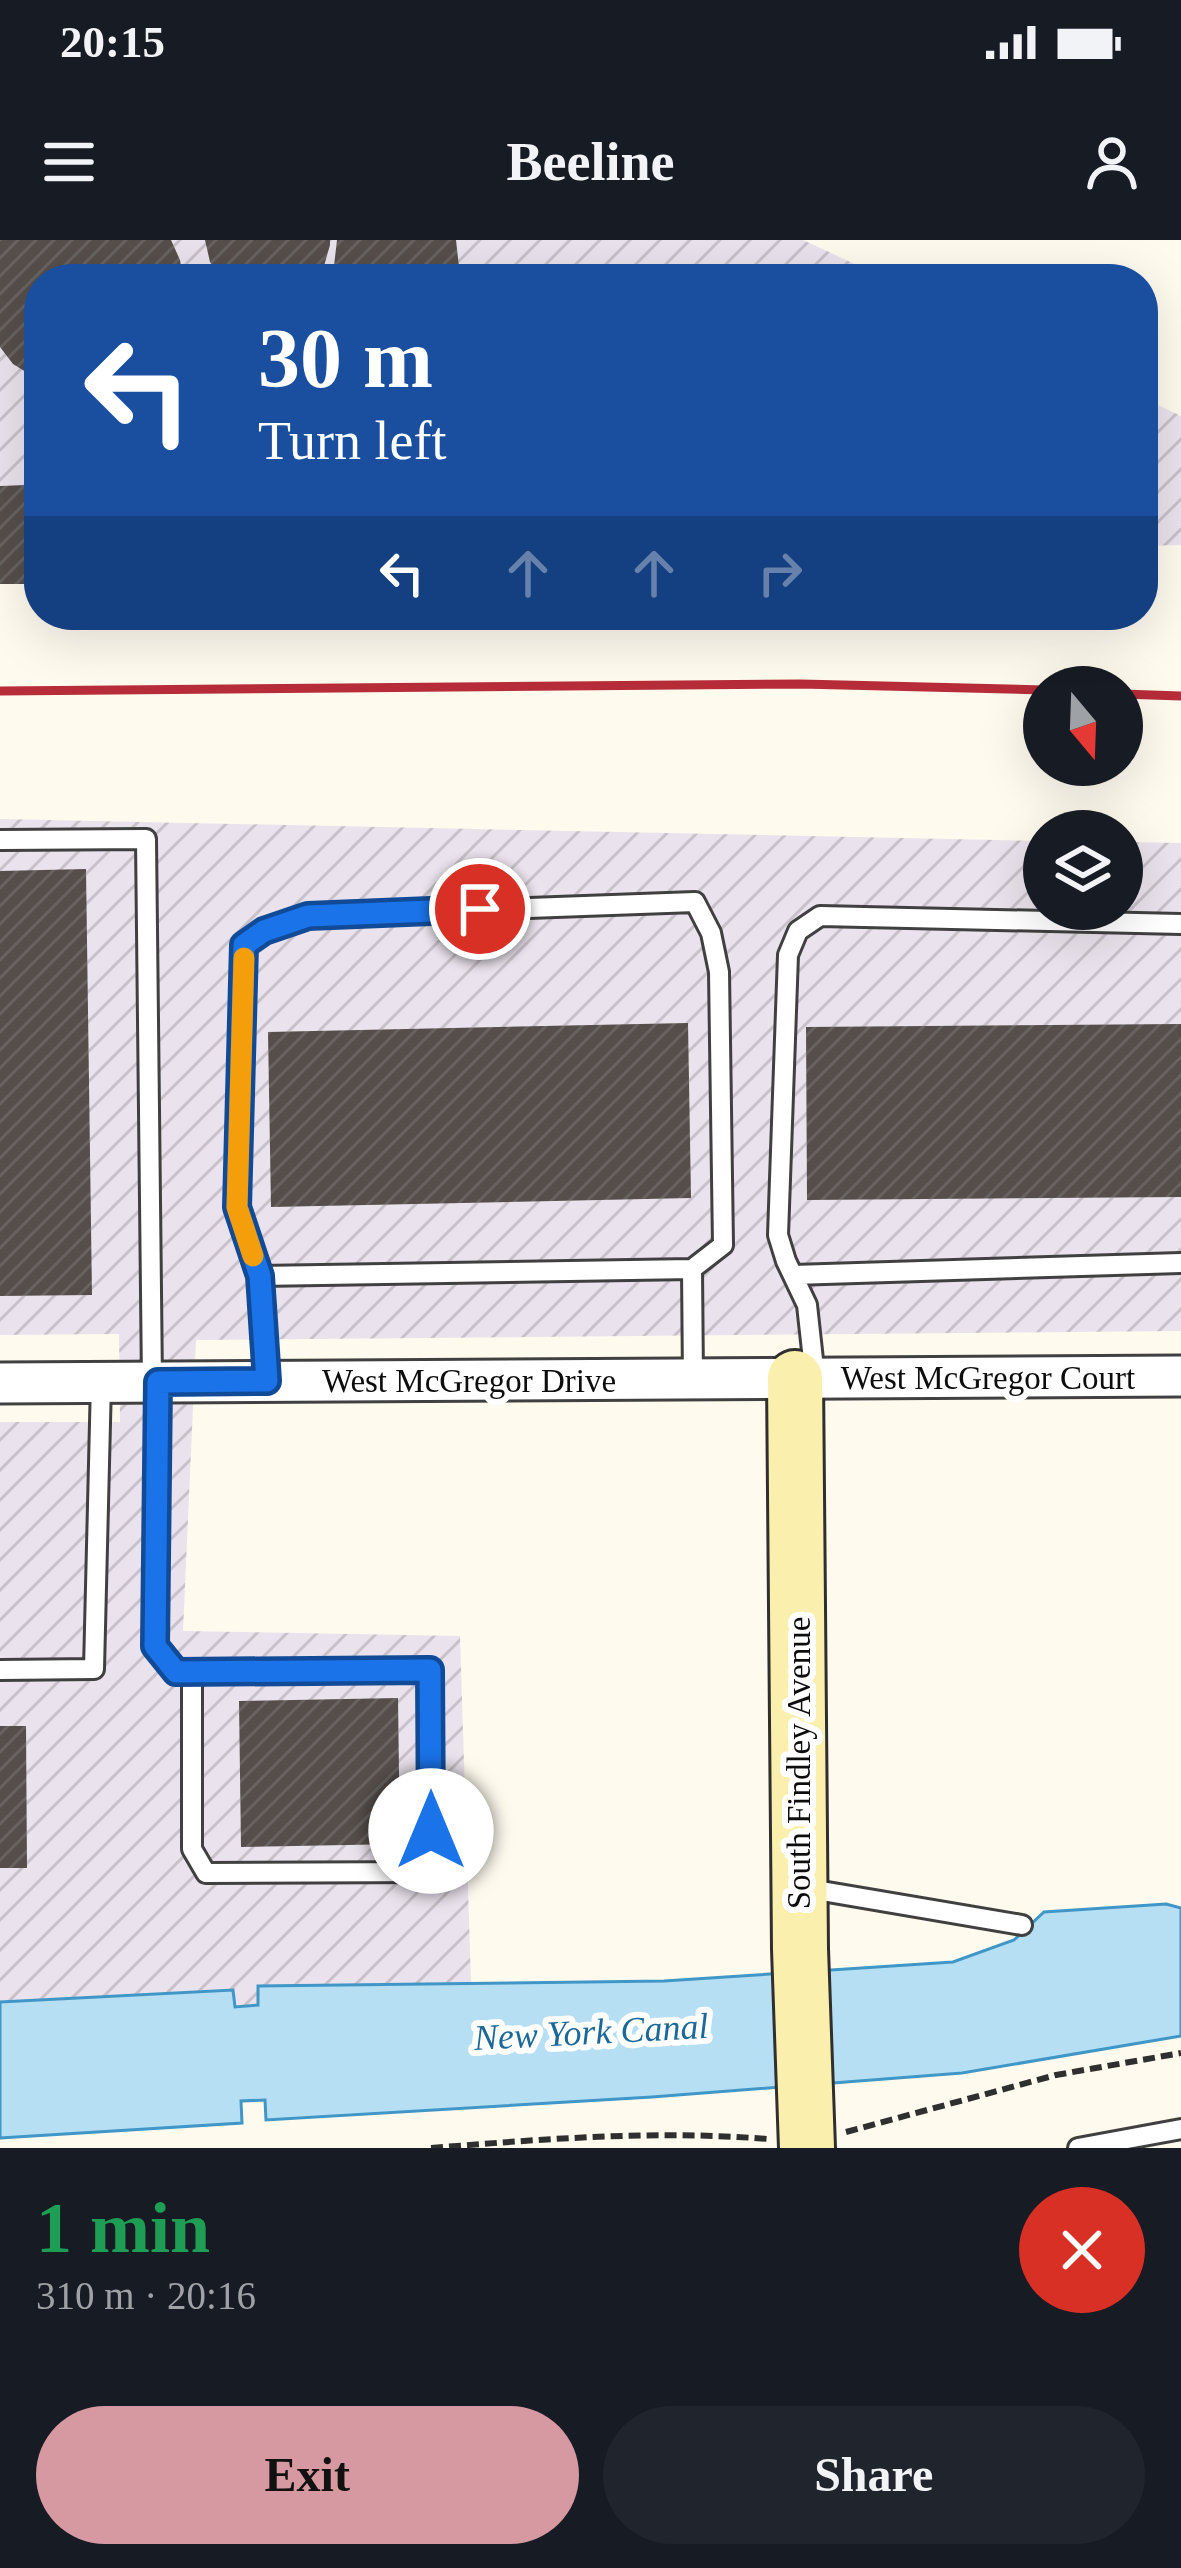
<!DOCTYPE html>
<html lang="en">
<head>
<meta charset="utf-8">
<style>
  :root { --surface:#171b24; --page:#20242c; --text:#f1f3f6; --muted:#9ea1a6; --accent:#d799a1 }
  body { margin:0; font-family:"Times New Roman",serif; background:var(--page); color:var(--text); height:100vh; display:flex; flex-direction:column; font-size:45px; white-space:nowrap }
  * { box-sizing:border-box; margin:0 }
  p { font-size:39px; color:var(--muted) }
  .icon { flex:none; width:66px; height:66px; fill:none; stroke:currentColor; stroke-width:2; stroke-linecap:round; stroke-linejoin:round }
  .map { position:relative; height:1908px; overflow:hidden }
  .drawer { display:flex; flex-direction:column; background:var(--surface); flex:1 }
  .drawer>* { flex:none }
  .top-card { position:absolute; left:24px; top:24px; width:1134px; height:366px; border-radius:48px; box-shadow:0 12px 48px #0002; background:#1a4fa0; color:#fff; overflow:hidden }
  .needle { width:78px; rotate:161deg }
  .controls { position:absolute; left:1023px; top:426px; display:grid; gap:24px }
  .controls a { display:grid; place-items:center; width:120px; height:120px; border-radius:50%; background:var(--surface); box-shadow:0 12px 48px #0002; font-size:60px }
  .pin { position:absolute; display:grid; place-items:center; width:102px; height:102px; color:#fff; margin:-51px; border:6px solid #fff; border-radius:50%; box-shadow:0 3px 12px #0007 }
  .me { position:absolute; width:132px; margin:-66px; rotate:0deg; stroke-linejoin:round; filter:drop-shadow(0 0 9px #0008) }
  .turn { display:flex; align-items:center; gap:42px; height:252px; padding:0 36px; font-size:54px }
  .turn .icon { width:156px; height:156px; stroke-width:2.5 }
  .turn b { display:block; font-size:84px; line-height:102px }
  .lanes { display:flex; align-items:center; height:114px; padding:0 36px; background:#0003; justify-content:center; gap:60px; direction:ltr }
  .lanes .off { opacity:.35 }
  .round { display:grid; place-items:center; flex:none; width:126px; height:126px; border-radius:63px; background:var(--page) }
  .summary { display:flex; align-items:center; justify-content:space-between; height:204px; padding:0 36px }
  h1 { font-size:72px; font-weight:700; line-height:90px; color:#1e9e55 }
  .action { display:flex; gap:24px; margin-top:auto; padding:24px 36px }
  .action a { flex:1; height:138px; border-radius:72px; background:var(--accent); color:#111; font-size:48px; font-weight:700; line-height:138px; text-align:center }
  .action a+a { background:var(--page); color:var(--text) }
  .status { display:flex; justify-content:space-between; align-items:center; height:84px; padding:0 60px; background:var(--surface); direction:ltr }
  .status svg { height:33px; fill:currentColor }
  header { display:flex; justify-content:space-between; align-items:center; height:156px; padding:0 36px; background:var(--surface); font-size:54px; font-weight:700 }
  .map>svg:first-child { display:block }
  .industrial { fill:url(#industrial-furrows) }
  .water { fill:#b6dff3; stroke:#4097c7; stroke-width:3 }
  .building { fill:url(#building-hatch) }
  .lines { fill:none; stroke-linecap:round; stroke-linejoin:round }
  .lane-casing { stroke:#404040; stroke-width:24 }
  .street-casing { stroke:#404040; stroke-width:45 }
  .secondary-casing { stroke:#2f2f2f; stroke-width:60 }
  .path { stroke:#2f2f2f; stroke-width:6; stroke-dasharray:12 6; stroke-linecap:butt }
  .lane { stroke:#fff; stroke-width:18 }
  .street { stroke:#fff; stroke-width:39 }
  .secondary { stroke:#fbefad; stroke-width:54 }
  .rail { stroke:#b72c39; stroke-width:9 }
  .route-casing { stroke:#114b97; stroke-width:30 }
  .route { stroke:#1a73e8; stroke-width:21 }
  .slow { stroke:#f59e0b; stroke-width:21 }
  .labels { text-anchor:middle; stroke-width:12; stroke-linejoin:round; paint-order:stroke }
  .street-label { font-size:33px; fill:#0d0d0d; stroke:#fff }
  .water-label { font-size:36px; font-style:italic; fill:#1c6999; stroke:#fff }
</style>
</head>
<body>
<div class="status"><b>20:15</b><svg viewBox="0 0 49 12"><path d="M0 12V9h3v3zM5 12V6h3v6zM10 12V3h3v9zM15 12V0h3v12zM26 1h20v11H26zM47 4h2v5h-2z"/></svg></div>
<header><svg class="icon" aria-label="menu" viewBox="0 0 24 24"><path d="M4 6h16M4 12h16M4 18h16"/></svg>Beeline<svg class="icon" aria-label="person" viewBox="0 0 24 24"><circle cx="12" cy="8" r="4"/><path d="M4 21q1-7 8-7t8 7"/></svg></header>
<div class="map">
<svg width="1181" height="1908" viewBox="0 0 1181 1908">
  <defs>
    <pattern id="industrial-furrows" width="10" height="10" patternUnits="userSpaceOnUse" patternTransform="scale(3)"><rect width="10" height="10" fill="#eae2ec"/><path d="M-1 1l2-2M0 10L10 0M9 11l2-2" fill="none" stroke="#c8c1c9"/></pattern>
    <pattern id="building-hatch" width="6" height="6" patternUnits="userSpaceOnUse" patternTransform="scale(3)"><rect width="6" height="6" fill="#554e4a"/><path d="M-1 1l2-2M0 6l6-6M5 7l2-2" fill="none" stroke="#686360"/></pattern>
  </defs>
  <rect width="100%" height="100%" fill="#fefaee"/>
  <path class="industrial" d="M0,0H803L887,39H39V323L0,324Z
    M1143,158L1181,176V305L1143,306Z
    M0,579L1044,601V669H1122V602L1181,603V1091L196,1100L183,1391L460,1396L471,1743L259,1746V1765L234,1768L232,1750L0,1762V1182H120L119,1094L0,1095Z"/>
  <path class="water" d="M1166,1664L1181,1668V1796L962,1833L652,1857L266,1880L265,1860L241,1861L242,1883L0,1898V1762L233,1750L235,1767L258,1765V1746L664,1741L953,1722L1014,1700L1044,1672Z"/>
  <path class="building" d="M0,0H171L180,20L183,39H39V140L13,124L0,107Z
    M205,0H330V5L324,26L313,39H221L210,22Z
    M337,0H456L459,27L456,39H337L334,26Z
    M26,245L27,344H0V246Z
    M86,629L92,1055L0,1056V631Z
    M688,783L691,958L271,967L268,792Z
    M1181,784V957L807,960L806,787Z
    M398,1458L400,1604L241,1607L239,1461Z
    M0,1486H26L27,1628H0Z"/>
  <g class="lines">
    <g class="lane-casing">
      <path id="lane" d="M0,600L146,599L152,1142
        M793,1035L1181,1023
        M259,1036L692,1029
        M815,1138L807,1065L786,1021L778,995L788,715L798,691L820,676L1181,684
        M267,1141L259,1036L237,967L244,705L264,691L309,676L695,662L711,693L719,732L723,1005L692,1029L693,1139
        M158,1142L155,1406L176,1431L430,1430L432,1632L206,1633L192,1609V1431
        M0,1430L94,1429L101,1142
        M804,1648L1022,1685
        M1078,1908L1181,1889"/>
    </g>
    <g class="street-casing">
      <path id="street" d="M0,1143L1181,1136"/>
    </g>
    <g class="secondary-casing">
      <path id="secondary" d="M795,1138L800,1709L807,1908"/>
    </g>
    <path class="path" d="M846,1892L1056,1835L1181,1813
      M431,1908C544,1899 655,1890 768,1899"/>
    <use href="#lane" class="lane"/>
    <use href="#street" class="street"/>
    <use href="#secondary" class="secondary"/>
    <path class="rail" d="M0,451L801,444L1044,450
      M1122,454L1181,456"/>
  </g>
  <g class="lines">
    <g class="route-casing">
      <path id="route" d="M431,1591L430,1430L176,1432L155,1406L158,1142L267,1141L260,1036L237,967L244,705L264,691L308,676L480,669"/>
    </g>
    <use href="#route" class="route"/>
    <path class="slow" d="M244,718L237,967L253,1016"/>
  </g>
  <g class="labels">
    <g class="street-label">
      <text x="988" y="1149">West McGregor Court</text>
      <text x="469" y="1152">West McGregor Drive</text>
      <text transform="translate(798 1523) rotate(-90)" y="12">South Findley Avenue</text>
    </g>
    <g class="water-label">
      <text transform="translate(591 1791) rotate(-3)" y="13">New York Canal</text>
    </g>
  </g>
</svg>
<div class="controls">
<a><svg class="needle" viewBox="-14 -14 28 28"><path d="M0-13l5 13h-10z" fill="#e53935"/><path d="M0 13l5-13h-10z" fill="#9ea1a6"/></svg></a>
<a><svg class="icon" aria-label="layers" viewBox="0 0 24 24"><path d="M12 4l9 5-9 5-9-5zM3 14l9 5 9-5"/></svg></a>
</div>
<div class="pin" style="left:480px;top:669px;background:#d93025"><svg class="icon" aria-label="arrive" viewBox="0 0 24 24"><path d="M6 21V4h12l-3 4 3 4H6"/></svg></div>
<svg class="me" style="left:431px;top:1591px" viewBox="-20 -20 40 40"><circle r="19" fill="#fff"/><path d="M0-13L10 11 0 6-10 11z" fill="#1a73e8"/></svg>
<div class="top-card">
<div class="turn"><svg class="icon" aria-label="left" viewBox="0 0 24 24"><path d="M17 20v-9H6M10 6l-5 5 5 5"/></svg><div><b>30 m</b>Turn left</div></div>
<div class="lanes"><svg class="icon" aria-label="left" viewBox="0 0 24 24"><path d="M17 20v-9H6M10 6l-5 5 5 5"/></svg><svg class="icon off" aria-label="ahead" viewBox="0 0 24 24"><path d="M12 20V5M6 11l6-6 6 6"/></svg><svg class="icon off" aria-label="ahead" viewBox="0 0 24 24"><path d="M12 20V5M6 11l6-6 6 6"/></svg><svg class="icon off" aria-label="right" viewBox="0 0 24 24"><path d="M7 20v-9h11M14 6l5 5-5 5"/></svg></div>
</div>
</div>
<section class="drawer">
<div class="summary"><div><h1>1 min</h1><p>310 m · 20:16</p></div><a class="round" style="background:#d93025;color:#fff"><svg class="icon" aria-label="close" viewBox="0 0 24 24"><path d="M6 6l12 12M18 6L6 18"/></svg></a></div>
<div class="action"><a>Exit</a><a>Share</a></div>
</section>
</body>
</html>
